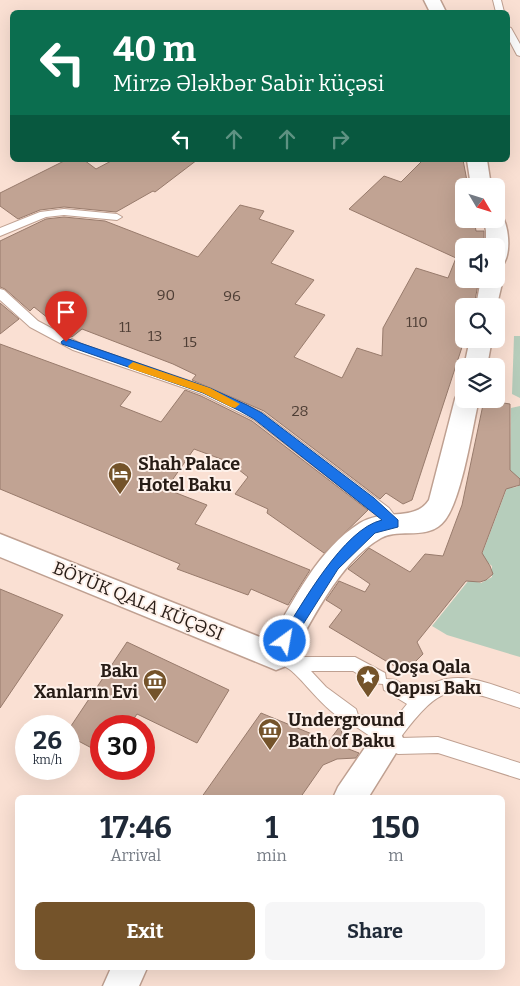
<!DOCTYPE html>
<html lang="en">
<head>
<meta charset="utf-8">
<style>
  :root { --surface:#fff; --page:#f6f6f7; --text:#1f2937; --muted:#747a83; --accent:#74532a }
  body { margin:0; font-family:Bitter,serif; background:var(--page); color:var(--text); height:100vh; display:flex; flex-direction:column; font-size:19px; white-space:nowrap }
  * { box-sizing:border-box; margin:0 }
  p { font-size:16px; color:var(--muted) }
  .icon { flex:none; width:28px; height:28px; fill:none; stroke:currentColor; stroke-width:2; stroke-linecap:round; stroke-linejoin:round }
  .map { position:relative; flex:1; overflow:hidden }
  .panel { position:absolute; left:15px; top:795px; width:490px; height:175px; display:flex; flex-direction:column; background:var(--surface); border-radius:8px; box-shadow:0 5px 20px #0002 }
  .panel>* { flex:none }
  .banner { position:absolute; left:10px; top:10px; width:500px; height:152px; border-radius:8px; box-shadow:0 5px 20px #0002; background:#0b6e4f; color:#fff; overflow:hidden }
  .needle { width:32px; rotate:128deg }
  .tools { position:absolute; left:455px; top:178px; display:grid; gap:10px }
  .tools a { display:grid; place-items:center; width:50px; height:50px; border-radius:8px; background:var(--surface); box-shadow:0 5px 20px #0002; font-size:25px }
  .speed { position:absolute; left:15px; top:715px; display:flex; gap:10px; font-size:25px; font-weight:700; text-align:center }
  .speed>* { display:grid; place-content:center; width:65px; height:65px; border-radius:50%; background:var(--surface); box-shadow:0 5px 20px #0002; line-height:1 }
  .speed small { font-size:12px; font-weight:400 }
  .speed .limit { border:8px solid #d22; background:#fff; color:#111 }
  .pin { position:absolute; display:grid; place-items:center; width:42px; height:42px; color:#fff; margin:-51px -21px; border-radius:50% 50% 50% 0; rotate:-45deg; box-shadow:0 0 5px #0007 }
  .pin .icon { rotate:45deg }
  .me { position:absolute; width:55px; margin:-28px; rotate:32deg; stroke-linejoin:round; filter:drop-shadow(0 0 4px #0008) }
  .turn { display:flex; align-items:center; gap:18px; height:105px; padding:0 20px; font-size:22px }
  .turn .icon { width:65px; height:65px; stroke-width:2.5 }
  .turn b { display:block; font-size:35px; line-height:42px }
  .lanes { display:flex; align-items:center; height:48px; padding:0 20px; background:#0003; justify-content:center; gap:25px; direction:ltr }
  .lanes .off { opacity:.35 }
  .eta { display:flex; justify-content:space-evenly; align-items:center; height:85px; text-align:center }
  .eta b { font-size:30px; font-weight:700; line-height:35px }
  .primary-button { display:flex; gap:10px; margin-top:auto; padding:10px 20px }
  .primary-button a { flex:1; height:58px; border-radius:8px; background:var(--accent); color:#fff; font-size:20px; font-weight:700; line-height:58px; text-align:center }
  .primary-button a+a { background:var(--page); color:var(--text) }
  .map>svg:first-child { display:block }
  .green { fill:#b6cdbb }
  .building { fill:#c1a393; stroke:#987b6c }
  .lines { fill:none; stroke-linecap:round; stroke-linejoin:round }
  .lane-casing { stroke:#bfa091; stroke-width:2 }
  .street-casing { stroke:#bfa091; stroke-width:3 }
  .lane { fill:#fff; fill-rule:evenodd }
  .street { fill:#fff; fill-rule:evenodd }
  .route { fill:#1a73e8; stroke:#114b97 }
  .slow { fill:#f59e0b }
  .labels { text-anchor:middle; stroke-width:4; stroke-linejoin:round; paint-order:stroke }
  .number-label { font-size:15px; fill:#4e3e35 }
  .poi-label { font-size:18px; font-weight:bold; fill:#271c16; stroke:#fef1ea; text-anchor:start }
  .street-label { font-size:18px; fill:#271c16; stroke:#fef1ea }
</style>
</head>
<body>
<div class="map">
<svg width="520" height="986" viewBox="0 0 520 986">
  <rect width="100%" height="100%" fill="#fae0d3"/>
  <path class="green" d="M514,336H520V398L512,394Z
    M520,406V657L447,635L432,626L469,580L481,583L492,577V566L481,557L507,488L517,487L519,484L518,477L510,472L511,408Z"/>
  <path class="building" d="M66,160H84L96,169L113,160H197L155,192L153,191L116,212L64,207L40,210L18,219L0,206V193Z
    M423,160H463L468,186H464V219H474L476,231H484V246H464V279H479L474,306H464V341L412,500L403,504L386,493L380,499L264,411L192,380L196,375L173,364L82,329L72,337L34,307L30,311L5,289L0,287V241L46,219L64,217L105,221L198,257L240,205L264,211L259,219L294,231L271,263L314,280L295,304L325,315L294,357L342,378L357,348L382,356L383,328L416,268L448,278L456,258L349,209L384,176L401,182Z
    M0,303L19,319L0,334Z
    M0,344L131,392L120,406L161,422L185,390L201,396L252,421L368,510L324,553L267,513L268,509L235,494L248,477L229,462L194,449L166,489L207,505L195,524L310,570L288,605L251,589L248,595L177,569L180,564L0,489Z
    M484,400L510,404V470L520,479V485L506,489L482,553L490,566L493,574L486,580L480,582L466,581L417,642L423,654L414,663H407L401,670L329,627L342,610L326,600L339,581L365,592L370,584L348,569L369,548L410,572L425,554L443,556L462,505Z
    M0,589L63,615L0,708Z
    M127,642L229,690L197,743L137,714L129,726H101V753L69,736V729Z
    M261,713L329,741L340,726L346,748L359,753L356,758L337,759L323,765L300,798H201Z"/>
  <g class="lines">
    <g class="lane-casing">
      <path id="lane" d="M493,0H501L504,12H496Z
        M508,27L511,28L520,44V56L517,55L508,38Z
        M64,209L117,214L122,217L117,220L64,215L46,217L0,236V228L40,212Z
        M0,289L4,290L38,321L81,344L210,388L263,413L389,508L401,524L399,528H389L379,516L253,419L202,394L73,350L30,327L0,300Z
        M276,650L295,657H355L385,673L386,679L396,680L417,694C450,665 484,682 520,694V708C453,686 445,678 400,738L438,737L520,763V779L438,753L398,754L392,751L355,726L353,720C335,726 303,678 289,669C284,665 276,664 271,662L268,657L271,652ZM311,671H353L373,683L383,684L384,690L407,704L387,729L367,716L358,715L356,709L326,687Z"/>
    </g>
    <g class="street-casing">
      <path id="street" d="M424,0H440L446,12H430Z
        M467,160H487L491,186H471Z
        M496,213L501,214C509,226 511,251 504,263L496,265V246H486V231L484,219H496Z
        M496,273L503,279L496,309V306H476L481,279H496Z
        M470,339H492L487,366L464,367Z
        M464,391V399H479C472,429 462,498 445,520C428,542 400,527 381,538C338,562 310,625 286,666L276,670L0,557V534L270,641C294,600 318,549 360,523C385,508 415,522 429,500L455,399L458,393Z
        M388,726L399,730L404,740L368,798H333L338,787L377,730Z
        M111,968H147L139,986H103Z"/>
    </g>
    <use href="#lane" class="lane"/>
    <use href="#street" class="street"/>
  </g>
  <path class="route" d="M66,338L210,388L247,405L262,413L374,498L398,520V527L375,533L338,569L290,645H281L279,641L281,637C302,605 343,529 382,520L254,419L240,411L203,393L62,344L61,342Z"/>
  <path class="slow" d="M133,362L210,388L240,404L235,408L231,407L203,393L129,368L128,366Z"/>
  <defs>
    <g id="hotel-pin" transform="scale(1.25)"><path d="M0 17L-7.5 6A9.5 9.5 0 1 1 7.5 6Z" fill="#74532a" stroke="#fef1ea"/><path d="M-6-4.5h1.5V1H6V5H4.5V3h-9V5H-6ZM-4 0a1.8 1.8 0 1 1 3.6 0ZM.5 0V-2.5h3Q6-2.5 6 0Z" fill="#fff"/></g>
    <g id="sight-pin" transform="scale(1.25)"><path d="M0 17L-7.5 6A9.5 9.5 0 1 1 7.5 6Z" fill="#74532a" stroke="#fef1ea"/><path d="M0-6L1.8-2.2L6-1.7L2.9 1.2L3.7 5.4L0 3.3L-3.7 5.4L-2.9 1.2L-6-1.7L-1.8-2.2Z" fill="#fff"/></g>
    <g id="museum-pin" transform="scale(1.25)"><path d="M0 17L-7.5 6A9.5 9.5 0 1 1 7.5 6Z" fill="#74532a" stroke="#fef1ea"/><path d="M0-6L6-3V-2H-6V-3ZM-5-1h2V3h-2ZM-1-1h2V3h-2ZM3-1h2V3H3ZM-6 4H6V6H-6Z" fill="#fff"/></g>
  </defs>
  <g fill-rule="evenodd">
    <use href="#hotel-pin" x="120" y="474"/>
    <use href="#sight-pin" x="368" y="677"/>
    <use href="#museum-pin" x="155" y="681"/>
    <use href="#museum-pin" x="270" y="730"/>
  </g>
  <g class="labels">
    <g class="number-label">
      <text x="166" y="300">90</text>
      <text x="232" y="301">96</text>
      <text x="417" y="327">110</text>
      <text x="125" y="332">11</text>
      <text x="155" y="341">13</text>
      <text x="190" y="347">15</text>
      <text x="300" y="416">28</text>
    </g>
    <g class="poi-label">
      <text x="138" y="470">Shah Palace<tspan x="138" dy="21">Hotel Baku</tspan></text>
      <text x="386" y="673">Qoşa Qala<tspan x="386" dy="21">Qapısı Bakı</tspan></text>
      <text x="138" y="677" text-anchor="end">Bakı<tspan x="138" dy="21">Xanların Evi</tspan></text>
      <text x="288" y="726">Underground<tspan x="288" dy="21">Bath of Baku</tspan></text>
    </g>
    <g class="street-label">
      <text transform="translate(138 601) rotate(22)" y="6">BÖYÜK QALA KÜÇƏSI</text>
    </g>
  </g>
</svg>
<div class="tools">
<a><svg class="needle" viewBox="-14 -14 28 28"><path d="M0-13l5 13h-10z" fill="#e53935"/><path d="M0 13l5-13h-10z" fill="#747a83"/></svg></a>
<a><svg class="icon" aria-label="sound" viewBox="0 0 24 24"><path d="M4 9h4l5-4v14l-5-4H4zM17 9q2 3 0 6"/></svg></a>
<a><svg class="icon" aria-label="search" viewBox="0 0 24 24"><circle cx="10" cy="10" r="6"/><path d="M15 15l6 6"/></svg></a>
<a><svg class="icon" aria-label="layers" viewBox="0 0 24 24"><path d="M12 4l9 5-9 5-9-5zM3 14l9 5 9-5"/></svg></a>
</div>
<div class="speed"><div>26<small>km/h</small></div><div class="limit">30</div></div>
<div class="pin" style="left:66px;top:342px;background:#d93025"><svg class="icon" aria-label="arrive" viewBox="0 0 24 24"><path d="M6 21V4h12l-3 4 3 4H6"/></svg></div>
<svg class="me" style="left:285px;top:641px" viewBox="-20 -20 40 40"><circle r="17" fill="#1a73e8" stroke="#fff" stroke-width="3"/><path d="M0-11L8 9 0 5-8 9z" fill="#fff"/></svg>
<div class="banner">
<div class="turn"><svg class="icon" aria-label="left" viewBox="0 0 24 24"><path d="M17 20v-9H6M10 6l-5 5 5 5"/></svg><div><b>40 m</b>Mirzə Ələkbər Sabir küçəsi</div></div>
<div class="lanes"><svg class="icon" aria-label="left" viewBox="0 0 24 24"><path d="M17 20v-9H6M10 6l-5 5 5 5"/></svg><svg class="icon off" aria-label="ahead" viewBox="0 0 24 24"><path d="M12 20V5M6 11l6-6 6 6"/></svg><svg class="icon off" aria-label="ahead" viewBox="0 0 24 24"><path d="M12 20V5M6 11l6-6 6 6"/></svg><svg class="icon off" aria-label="right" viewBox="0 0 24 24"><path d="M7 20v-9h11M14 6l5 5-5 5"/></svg></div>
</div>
<section class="panel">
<div class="eta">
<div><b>17:46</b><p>Arrival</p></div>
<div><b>1</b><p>min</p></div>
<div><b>150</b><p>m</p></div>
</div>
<div class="primary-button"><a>Exit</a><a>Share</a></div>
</section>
</div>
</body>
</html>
